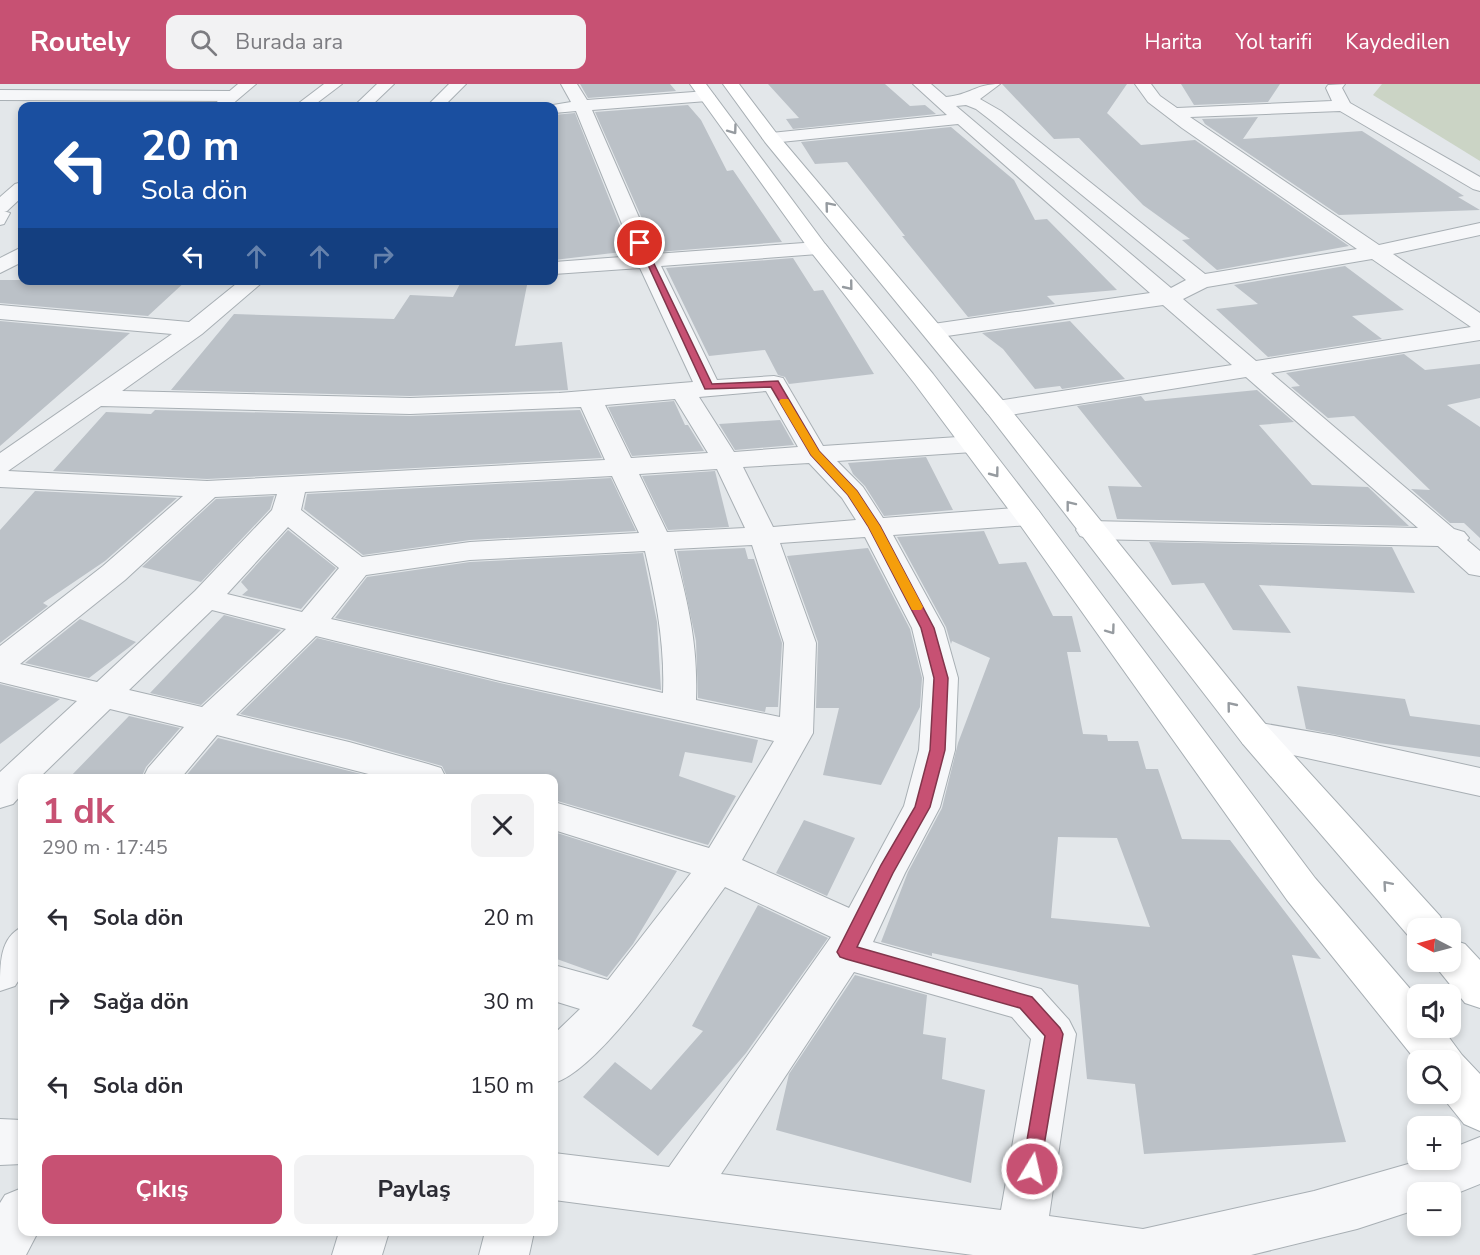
<!DOCTYPE html>
<html lang="tr">
<head>
<meta charset="utf-8">
<style>
  :root { --surface:#fff; --page:#f2f2f3; --text:#2b2b33; --muted:#7c7c81; --accent:#c75173 }
  body { margin:0; font-family:"Nunito Sans",sans-serif; background:var(--page); color:var(--text); height:100vh; display:flex; flex-direction:column; font-size:22px; white-space:nowrap }
  * { box-sizing:border-box; margin:0 }
  p { font-size:20px; color:var(--muted) }
  .icon { flex:none; width:33px; height:33px; fill:none; stroke:currentColor; stroke-width:2; stroke-linecap:round; stroke-linejoin:round }
  .map { position:relative; flex:1; overflow:hidden }
  .drawer { position:absolute; left:18px; top:690px; width:540px; height:462px; display:flex; flex-direction:column; background:var(--surface); border-radius:12px; box-shadow:0 3px 9px #0003 }
  .drawer>* { flex:none }
  .top-card { position:absolute; left:18px; top:18px; width:540px; height:183px; border-radius:12px; box-shadow:0 3px 9px #0003; background:#1a4fa0; color:#fff; overflow:hidden }
  .needle { width:39px; rotate:276deg }
  .fabs { position:absolute; left:1407px; top:834px; display:grid; gap:12px }
  .fabs a { display:grid; place-items:center; width:54px; height:54px; border-radius:12px; background:var(--surface); box-shadow:0 3px 9px #0003; font-size:30px }
  .pin { position:absolute; display:grid; place-items:center; width:51px; height:51px; color:#fff; margin:-26px; border:3px solid #fff; border-radius:50%; box-shadow:0 2px 6px #0007 }
  .me { position:absolute; width:66px; margin:-33px; rotate:9deg; stroke-linejoin:round; filter:drop-shadow(0 0 4px #0008) }
  .turn { display:flex; align-items:center; gap:21px; height:126px; padding:0 24px; font-size:27px }
  .turn .icon { width:78px; height:78px; stroke-width:2.5 }
  .turn b { display:block; font-size:42px; line-height:51px }
  .lanes { display:flex; align-items:center; height:57px; padding:0 24px; background:#0003; justify-content:center; gap:30px; direction:ltr }
  .lanes .off { opacity:.35 }
  .round { display:grid; place-items:center; flex:none; width:63px; height:63px; border-radius:12px; background:var(--page) }
  .head { display:flex; align-items:center; justify-content:space-between; height:102px; padding:0 24px }
  h1 { font-size:36px; font-weight:700; line-height:45px; color:var(--accent) }
  .action { display:flex; gap:12px; margin-top:auto; padding:12px 24px }
  .action a { flex:1; height:69px; border-radius:12px; background:var(--accent); color:#fff; font-size:24px; font-weight:700; line-height:69px; text-align:center }
  .action a+a { background:var(--page); color:var(--text) }
  ul { padding:0; list-style:none }
  li { display:flex; align-items:center; gap:18px; height:84px; padding:0 24px }
  li div { flex:1 }
  li b { display:block; font-size:22px }
  li em { font-style:normal }
  header { display:flex; align-items:center; gap:36px; box-sizing:border-box; height:84px; padding:0 30px; background:var(--accent); color:#fff }
  header strong { font-size:28px }
  nav { display:flex; gap:33px; margin-inline-start:auto; font-size:21px }
  .search { width:420px; height:54px; background:var(--page); display:flex; align-items:center; gap:15px; box-sizing:border-box; padding:0 21px; border-radius:12px; color:var(--muted); font-size:22px }
  .map>svg:first-child { display:block }
  .green { fill:#cbd4c5 }
  .building { fill:#bbc1c7; fill-rule:evenodd }
  .lines { fill:none; stroke-linecap:round; stroke-linejoin:round }
  .service-casing { stroke:#a8afb4; stroke-width:2 }
  .minor-casing { stroke:#a8afb4; stroke-width:2 }
  .tertiary-casing { stroke:#a8afb4; stroke-width:2 }
  .secondary-casing { stroke:#a8afb4; stroke-width:2 }
  .service { fill:#f6f7f9; fill-rule:evenodd }
  .minor { fill:#f6f7f9; fill-rule:evenodd }
  .tertiary { fill:#f6f7f9; fill-rule:evenodd }
  .secondary { fill:#fff; fill-rule:evenodd }
  .oneway { stroke:#969ba0 }
  .route { fill:#c75173; stroke:#81354b; stroke-width:1.5 }
  .slow { fill:#f59e0b }
</style>
</head>
<body>
<header>
<strong>Routely</strong>
<div class="search"><svg class="icon" aria-label="search" viewBox="0 0 24 24"><circle cx="10" cy="10" r="6"/><path d="M15 15l6 6"/></svg>Burada ara</div>
<nav><a>Harita</a><a>Yol tarifi</a><a>Kaydedilen</a></nav>
</header>
<div class="map">
<svg width="1480" height="1171" viewBox="0 0 1480 1171">
  <rect width="100%" height="100%" fill="#e3e7ea"/>
  <path class="green" d="M1382,0H1480V77L1373,11Z"/>
  <path class="building" d="M580,0H670L676,7L588,14Z
    M768,0H885L910,22L925,21L936,30L793,45L786,35L799,34Z
    M1002,0H1127L1107,29L1141,61L1195,56L1349,162L1217,186L1182,156L1190,155L1143,121L1079,54L1054,55Z
    M1181,0H1280L1268,18L1194,21Z
    M688,21L701,36L727,87L733,86L782,158L658,168L655,164L595,28Z
    M575,29L630,167L554,176V106H558L554,84V31Z
    M1258,33L1243,55L1362,47L1464,112L1458,113L1480,126L1339,131L1205,40L1202,35Z
    M951,43L1014,96L1035,136L1047,135L1117,206L1047,212L1055,220L968,233L902,152H905L847,78L815,80L801,58Z
    M793,174L814,207L823,206L874,290L789,300L785,293L778,291L765,266L709,272L666,184Z
    M1345,182L1404,226L1352,232L1382,255L1268,273L1216,225L1258,220L1234,201Z
    M0,196H187L148,232L0,219Z
    M462,196H528L515,262L562,258L568,306L410,312L171,306L234,230L394,235L410,211L453,213Z
    M0,237L130,249L0,362Z
    M1070,237L1125,295L1062,305L1060,302L1035,305L1003,265L982,249Z
    M1404,270L1425,286L1480,280V314L1447,321L1480,343V454L1464,439H1450L1411,405L1430,406L1354,332L1328,334L1291,303L1300,302L1286,289Z
    M1257,306L1294,338L1259,341L1312,401L1368,403L1409,442L1117,435L1108,402L1142,403L1077,322L1141,312L1145,317Z
    M674,317L685,341H688L704,367L632,372L608,323Z
    M155,326L410,332L580,326L602,374L207,395L53,387L106,328L151,330Z
    M780,336L794,361L735,366L719,340Z
    M926,373L953,426L884,432L865,402L853,390L848,379Z
    M715,387L729,443L668,446L642,392Z
    M611,394L636,447L470,456L363,471L304,425L307,410Z
    M35,407L177,414L105,477L43,519L48,522L0,559V446Z
    M274,412L270,425L201,498L142,483L216,415Z
    M288,446L336,484L301,525L242,511L248,506L241,498Z
    M984,447L999,480L1026,478L1053,532H1072L1081,568H1067L1083,650L1107,651L1108,657H1138L1146,685H1158L1182,755L1230,756L1321,875L1292,871L1346,1058L1144,1070L1135,1000L1087,995L1078,901L932,869V872L881,858L908,788L942,724L958,659L990,574L952,557L951,560L946,543L897,453ZM1058,753L1117,754L1150,843L1051,834Z
    M1149,458L1392,463L1415,509L1259,501L1291,549L1233,546L1204,499L1172,501Z
    M745,464L748,475H754L782,559L778,623H766L765,628L698,614L696,557L677,467Z
    M868,464L910,545L922,594L920,623L881,701L823,691L839,624H816L818,558L787,472Z
    M643,469L657,538L661,606L335,534L367,493L470,478Z
    M224,531L281,546L201,621L150,609Z
    M80,535L136,558L89,594L25,579Z
    M317,554L500,599L758,656L752,679L685,668L679,692L736,712L708,761L554,716V694H448L442,682L350,656L240,630Z
    M0,600L60,615L0,660Z
    M1297,602L1405,615L1410,632L1480,641V673L1379,659L1306,645Z
    M129,632L180,644L146,683L141,694H69Z
    M218,654L377,694H184Z
    M804,736L855,754L827,812L776,789Z
    M554,748L677,787L633,860L607,893L554,874Z
    M758,821L828,854L746,969L658,1072L583,1013L615,978L651,1006L703,947L692,942Z
    M855,891L927,911L923,950L946,954L942,995L985,1006L971,1099L776,1046L789,990Z"/>
  <g class="lines">
    <g class="service-casing">
      <path id="service" d="M0,126L10,129L4,140L0,141Z"/>
    </g>
    <g class="minor-casing">
      <path id="minor" d="M324,0H342L313,22H295Z
        M377,0H394L371,22H354Z
        M449,0H466L444,22H427Z
        M561,0H577L587,16L707,7L715,12L707,17L592,26L655,170L818,158L825,160L828,164L825,168L818,170L661,182L717,296L774,292L783,294L823,362L973,352L982,354L986,360L982,366L973,368L837,377L863,403L883,434L1028,423L1038,426L1042,432L1038,438L1028,441L893,451L944,544L958,594L955,666L940,723L905,789L873,858L1041,905L1069,936L1076,950L1049,1132L1143,1145L1314,1107L1422,1076H1450V1065L1480,1053V1100L1450,1112V1108H1418V1125L1357,1145L1251,1171H973L554,1116V1069L669,1083L831,853L725,803C692,848 603,985 554,999V950L580,925L554,917V881L608,896L691,789L554,746V718L709,764L774,657L500,597L316,552L236,631L349,658L428,680L441,684L446,694H384L217,651L181,694H143L148,684L184,643L110,625L39,694H22V710L13,720L0,724V688L77,617L0,598V562L103,482L183,412L0,403V369L172,250L0,235V221L189,238L241,196H265L202,250L122,307L410,314L559,309L693,298L640,184L554,190V178L635,172L576,27L554,29V22H547L571,18ZM766,307L798,363L734,368L699,313ZM675,315L708,369L631,374L605,321ZM101,322L410,330L581,323L605,376L207,397L8,387ZM809,379L842,414L856,436L773,443L743,383ZM717,385L745,444L667,448L639,390ZM612,392L639,449L470,458L362,473L301,426L305,408ZM277,410L272,426L195,507L97,598L20,580L125,496L215,413ZM288,443L339,484L302,528L227,510ZM865,453L912,544L924,594L919,666L904,722L849,824L742,776L813,649L816,559L780,459ZM752,461L784,559L780,633L696,616C698,559 688,520 674,465ZM645,467C656,515 665,560 663,609L331,535L366,491L470,476ZM212,526L286,545L202,623L129,606ZM854,888L1012,933L1031,955L1001,1126L721,1090Z
        M913,0H931L946,13C970,11 975,0 1000,0L980,15L1001,27L1205,190L1357,165L1182,44L1148,18L1135,0H1151L1160,12L1177,24L1332,17L1326,4L1328,1L1345,0L1342,4L1350,19L1480,93V107L1473,105L1340,27L1190,33L1379,161L1480,139V151L1393,170L1480,229V256L1271,289L1454,445L1464,448L1469,454L1467,456L1480,467V492L1469,490L1438,462L1090,455L1080,452L1076,446L1080,440L1090,437L1418,444L1246,293L997,333L988,330L984,325L988,320L997,317L1232,281L1163,221L933,254L925,252L921,247L925,242L933,240L1150,209L958,40L771,59L762,54L771,49L947,31ZM966,21L976,25L989,35L1186,196L1171,204L956,22ZM1372,175L1471,243L1256,277L1183,215L1207,203Z
        M0,6L233,7L241,12L233,17L0,16Z
        M22,98V113L7,127L0,129V113L15,100Z
        M1255,638L1335,652L1480,684V712L1243,660L1238,651L1243,642Z
        M22,843V891L15,902L0,907C0,878 0,854 22,843Z
        M0,1035L22,1036V1080L0,1081Z
        M22,1104V1148H38L26,1171H0V1119L5,1111Z
        M339,1148H389L382,1171H332Z
        M485,1148H534L529,1171H479Z"/>
    </g>
    <g class="tertiary-casing">
      <path id="tertiary" d="M238,0H256L230,22H212Z
        M22,163V178L0,189V174Z"/>
    </g>
    <g class="secondary-casing">
      <path id="secondary" d="M690,0H706L825,160L933,290L1038,426L1315,794L1418,914V944H1442L1462,971L1480,990V1047L1464,1040L1440,1010H1450V976H1418V979L1287,816L1018,438L915,300L811,168Z
        M723,0H739L777,50L1006,320L1267,642L1440,832L1446,844H1418V858L1412,856L1243,660L988,330L765,58Z
        M1450,855L1465,860L1480,876V924L1465,919L1432,878H1450Z"/>
    </g>
    <use href="#service" class="service"/>
    <use href="#minor" class="minor"/>
    <use href="#tertiary" class="tertiary"/>
    <use href="#secondary" class="secondary"/>
  </g>
  <defs><path id="oneway-chevron" d="M-2-3.5L2.5 0L-2 3.5" fill="none" stroke-width="1.6" stroke-linecap="round" stroke-linejoin="round" transform="scale(1.5)"/></defs>
  <g class="oneway">
    <use href="#oneway-chevron" transform="translate(733 46) rotate(54)"/>
    <use href="#oneway-chevron" transform="translate(829 122) rotate(-130)"/>
    <use href="#oneway-chevron" transform="translate(849 202) rotate(51)"/>
    <use href="#oneway-chevron" transform="translate(995 389) rotate(53)"/>
    <use href="#oneway-chevron" transform="translate(1070 421) rotate(-128)"/>
    <use href="#oneway-chevron" transform="translate(1111 546) rotate(54)"/>
    <use href="#oneway-chevron" transform="translate(1231 622) rotate(-129)"/>
    <use href="#oneway-chevron" transform="translate(1387 801) rotate(-131)"/>
  </g>
  <path class="route" d="M637,157L644,159L712,300L778,297L819,367L857,407L880,442L934,544L948,594L945,666L930,723L893,789L857,863L1032,913L1060,944L1063,950L1039,1091L1032,1094L1025,1091L1022,1085L1045,952L1020,924L846,875L840,873L837,868L881,781L915,723L930,666L934,594L921,544L868,442L848,411L811,371L771,303L705,305Z"/>
  <path class="slow" d="M781,315H788L819,367L857,407L880,442L923,523L921,526H912L868,442L848,411L811,371L779,317Z"/>
</svg>
<div class="fabs">
<a><svg class="needle" viewBox="-14 -14 28 28"><path d="M0-13l5 13h-10z" fill="#e53935"/><path d="M0 13l5-13h-10z" fill="#7c7c81"/></svg></a>
<a><svg class="icon" aria-label="sound" viewBox="0 0 24 24"><path d="M4 9h4l5-4v14l-5-4H4zM17 9q2 3 0 6"/></svg></a>
<a><svg class="icon" aria-label="search" viewBox="0 0 24 24"><circle cx="10" cy="10" r="6"/><path d="M15 15l6 6"/></svg></a>
<a>+</a>
<a>−</a>
</div>
<div class="pin" style="left:640px;top:159px;background:#d93025"><svg class="icon" aria-label="arrive" viewBox="0 0 24 24"><path d="M6 21V4h12l-3 4 3 4H6"/></svg></div>
<svg class="me" style="left:1032px;top:1085px" viewBox="-20 -20 40 40"><circle r="17" fill="#c75173" stroke="#fff" stroke-width="3"/><path d="M0-11L8 9 0 5-8 9z" fill="#fff"/></svg>
<div class="top-card">
<div class="turn"><svg class="icon" aria-label="left" viewBox="0 0 24 24"><path d="M17 20v-9H6M10 6l-5 5 5 5"/></svg><div><b>20 m</b>Sola dön</div></div>
<div class="lanes"><svg class="icon" aria-label="left" viewBox="0 0 24 24"><path d="M17 20v-9H6M10 6l-5 5 5 5"/></svg><svg class="icon off" aria-label="ahead" viewBox="0 0 24 24"><path d="M12 20V5M6 11l6-6 6 6"/></svg><svg class="icon off" aria-label="ahead" viewBox="0 0 24 24"><path d="M12 20V5M6 11l6-6 6 6"/></svg><svg class="icon off" aria-label="right" viewBox="0 0 24 24"><path d="M7 20v-9h11M14 6l5 5-5 5"/></svg></div>
</div>
<section class="drawer">
<div class="head"><div><h1>1 dk</h1><p>290 m · 17:45</p></div><a class="round"><svg class="icon" aria-label="close" viewBox="0 0 24 24"><path d="M6 6l12 12M18 6L6 18"/></svg></a></div>
<ul>
<li><svg class="icon" aria-label="left" viewBox="0 0 24 24"><path d="M17 20v-9H6M10 6l-5 5 5 5"/></svg><div><b>Sola dön</b></div><em>20 m</em></li>
<li><svg class="icon" aria-label="right" viewBox="0 0 24 24"><path d="M7 20v-9h11M14 6l5 5-5 5"/></svg><div><b>Sağa dön</b></div><em>30 m</em></li>
<li><svg class="icon" aria-label="left" viewBox="0 0 24 24"><path d="M17 20v-9H6M10 6l-5 5 5 5"/></svg><div><b>Sola dön</b></div><em>150 m</em></li>
</ul>
<div class="action"><a>Çıkış</a><a>Paylaş</a></div>
</section>
</div>
</body>
</html>
